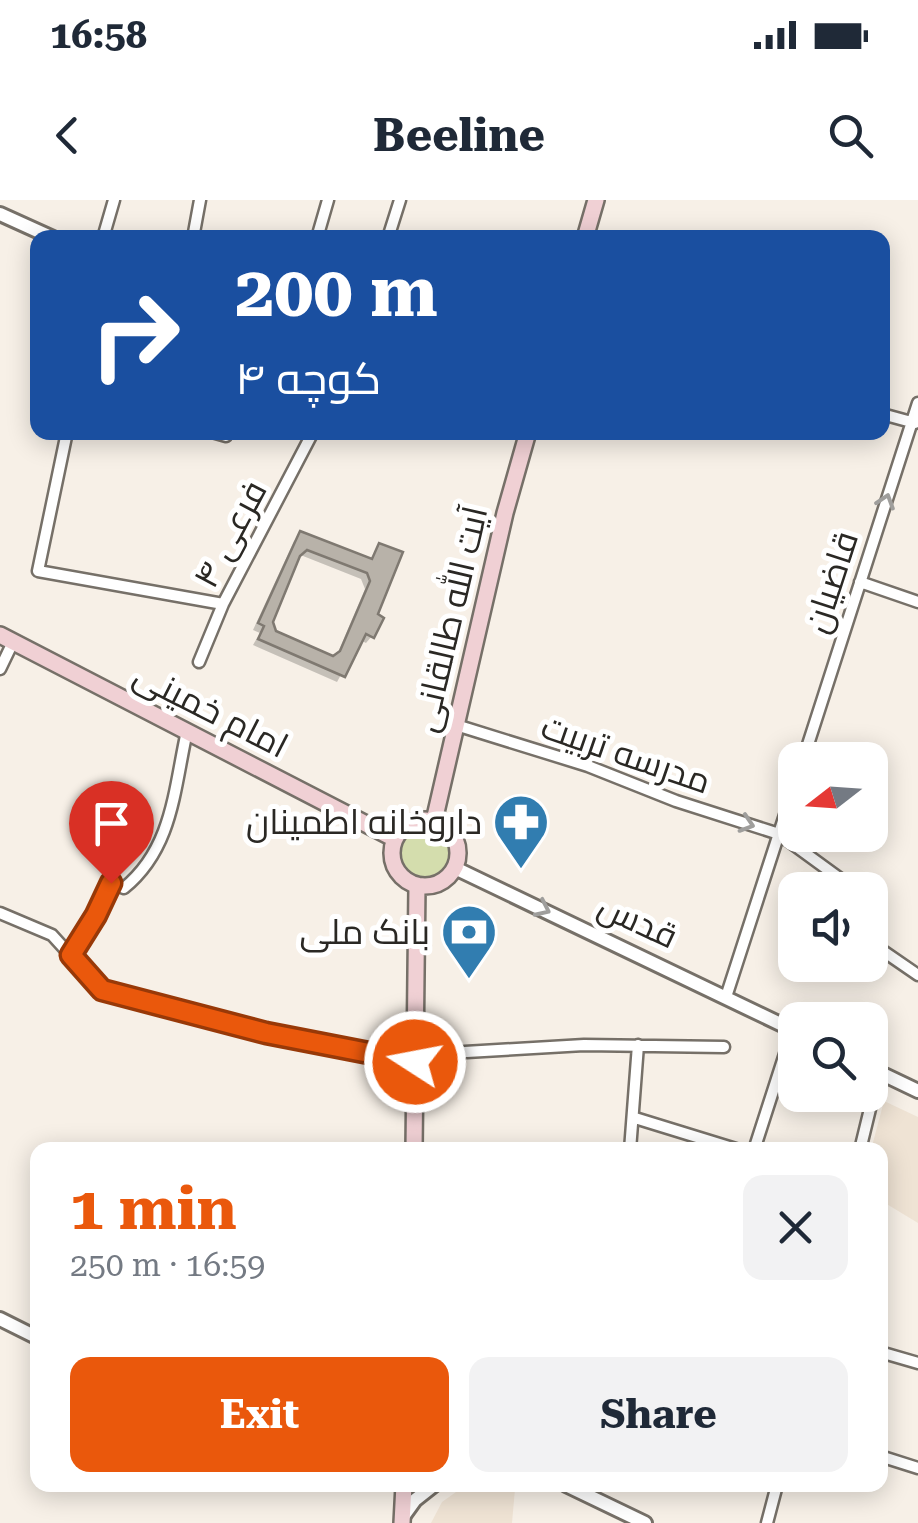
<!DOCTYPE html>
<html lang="en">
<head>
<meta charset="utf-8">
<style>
  :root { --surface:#fff; --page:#f2f2f3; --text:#1f2937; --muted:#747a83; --accent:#ea580c }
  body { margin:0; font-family:"Roboto Serif",Cairo,serif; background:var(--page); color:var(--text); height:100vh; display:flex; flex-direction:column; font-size:38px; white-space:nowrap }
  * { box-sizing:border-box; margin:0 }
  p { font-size:32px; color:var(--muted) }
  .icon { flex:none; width:55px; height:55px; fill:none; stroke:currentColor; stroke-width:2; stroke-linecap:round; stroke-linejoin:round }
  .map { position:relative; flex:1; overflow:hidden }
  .side { position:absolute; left:30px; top:942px; width:858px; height:350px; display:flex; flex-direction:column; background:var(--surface); border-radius:20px; box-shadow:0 5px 25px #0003 }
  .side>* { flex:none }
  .hud { position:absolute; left:30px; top:30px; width:860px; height:210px; border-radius:20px; box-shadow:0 5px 25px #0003; background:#1a4fa0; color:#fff; overflow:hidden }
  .needle { width:65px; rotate:253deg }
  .buttons { position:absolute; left:778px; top:542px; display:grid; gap:20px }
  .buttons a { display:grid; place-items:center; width:110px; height:110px; border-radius:20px; background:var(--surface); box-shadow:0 5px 25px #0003; font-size:50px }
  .pin { position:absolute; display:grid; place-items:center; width:85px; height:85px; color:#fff; margin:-102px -42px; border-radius:50% 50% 50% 0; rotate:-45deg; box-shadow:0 0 10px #0007 }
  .pin .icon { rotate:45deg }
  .me { position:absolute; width:110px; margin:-55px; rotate:281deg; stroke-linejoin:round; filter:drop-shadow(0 0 8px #0008) }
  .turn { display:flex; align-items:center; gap:35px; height:210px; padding:0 40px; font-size:45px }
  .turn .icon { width:130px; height:130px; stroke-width:2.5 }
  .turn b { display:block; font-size:70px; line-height:85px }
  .round { display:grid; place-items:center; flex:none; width:105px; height:105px; border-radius:20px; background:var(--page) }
  .headline { display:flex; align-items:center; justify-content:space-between; height:170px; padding:0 40px }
  h1 { font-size:60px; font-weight:700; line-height:75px; color:var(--accent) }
  .primary-button { display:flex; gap:20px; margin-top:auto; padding:20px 40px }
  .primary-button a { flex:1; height:115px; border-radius:20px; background:var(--accent); color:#fff; font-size:40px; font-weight:700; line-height:115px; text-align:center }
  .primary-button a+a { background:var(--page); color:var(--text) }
  .status { display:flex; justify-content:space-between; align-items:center; height:70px; padding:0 50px; background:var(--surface); direction:ltr }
  .status svg { height:28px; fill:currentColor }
  header { display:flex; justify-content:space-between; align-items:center; height:130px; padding:0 40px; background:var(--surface); font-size:45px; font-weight:700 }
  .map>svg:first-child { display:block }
  .built { fill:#efe3d4 }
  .green { fill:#d4ddad }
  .shadow { fill:#0003; fill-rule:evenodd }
  .building { fill:#b8b2a9; stroke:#7f7971; stroke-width:2.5; fill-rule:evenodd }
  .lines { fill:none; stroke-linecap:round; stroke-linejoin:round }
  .minor-casing { stroke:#767068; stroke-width:15 }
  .tertiary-casing { stroke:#767068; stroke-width:18 }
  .secondary-casing { stroke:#767068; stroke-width:20 }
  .minor { stroke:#fff; stroke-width:10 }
  .tertiary { stroke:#fff; stroke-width:12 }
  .secondary { stroke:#f0d0d4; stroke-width:15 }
  .oneway { stroke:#9f9e9c }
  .route-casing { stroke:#983908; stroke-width:25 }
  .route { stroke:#ea580c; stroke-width:18 }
  .labels { text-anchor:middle; stroke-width:10; stroke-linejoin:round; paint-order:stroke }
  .street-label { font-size:35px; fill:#2a2824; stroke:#fff }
  .poi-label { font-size:35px; fill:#2a2824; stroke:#fff; text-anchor:end }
</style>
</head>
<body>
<div class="status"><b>16:58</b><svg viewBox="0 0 49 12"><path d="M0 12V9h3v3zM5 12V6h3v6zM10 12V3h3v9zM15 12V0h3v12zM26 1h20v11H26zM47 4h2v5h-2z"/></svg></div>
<header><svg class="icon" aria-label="back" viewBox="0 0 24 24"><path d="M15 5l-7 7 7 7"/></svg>Beeline<svg class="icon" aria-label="search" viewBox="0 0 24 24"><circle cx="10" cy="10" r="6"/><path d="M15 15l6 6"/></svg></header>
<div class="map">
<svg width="918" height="1323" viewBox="0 0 918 1323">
  <rect width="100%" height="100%" fill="#f7f0e7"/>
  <path class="built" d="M884,901L918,917V1023L880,1000V950H871Z
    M482,1288L515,1289L512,1323H431L442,1302L456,1292Z"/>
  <path class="green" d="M443,625C445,632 449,640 450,647C457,685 395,688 399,650C400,642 405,635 412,630C421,625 432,628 443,625Z"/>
  <path class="shadow" d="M301,334L370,361L380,346L372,436L366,443L360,440L337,482L253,445L260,433L253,430L294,341ZM298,354L361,379L365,389L336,457L274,432L270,422Z"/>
  <path class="building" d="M300,331L372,359L379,343L403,352L378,414L384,418L374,438L366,434L345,477L258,439L264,426L258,423ZM307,350L367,373L370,381L340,451L333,456L276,431L273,422L300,356Z"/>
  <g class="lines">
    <g class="minor-casing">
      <path id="minor" d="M103,38L114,0
        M193,38L200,0
        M317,38L328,0
        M388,38L400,0
        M882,214L915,223
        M67,232L38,371L223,404
        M212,232L226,236L227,232
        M860,382L918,402
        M199,462L223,404L313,232
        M0,469L13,442
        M456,525L588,566L676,601L779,634L842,680
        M803,560L918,203
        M0,713L52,735L102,790L267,833L415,862
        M870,742L918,775
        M71,755L96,715L111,683L124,688C173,648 174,589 187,531
        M726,797L795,584
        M415,855L584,845L724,847
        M635,918L739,950
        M630,950L638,845
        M754,950L793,829
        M860,950L879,872
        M880,1152L918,1163
        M880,1256L918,1268
        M767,1323L777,1285"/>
    </g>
    <g class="tertiary-casing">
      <path id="tertiary" d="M0,14L53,38
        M455,668L795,831
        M870,868L918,891
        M0,1119L38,1138
        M566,1285L645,1323
        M402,1318L415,1300L434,1285"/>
    </g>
    <g class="secondary-casing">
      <path id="secondary" d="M585,38L596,0
        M0,435L395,639
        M392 653a33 33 0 1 1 66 0a33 33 0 1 1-66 0Z
        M434,621L505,313L528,232
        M414,950L417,685
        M402,1323L404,1285"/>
    </g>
    <use href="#minor" class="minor"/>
    <use href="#tertiary" class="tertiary"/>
    <use href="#secondary" class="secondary"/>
  </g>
  <defs><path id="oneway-chevron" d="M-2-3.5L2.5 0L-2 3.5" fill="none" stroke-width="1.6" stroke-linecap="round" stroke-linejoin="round" transform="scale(2.5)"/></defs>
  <g class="oneway">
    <use href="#oneway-chevron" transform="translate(886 301) rotate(-72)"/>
    <use href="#oneway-chevron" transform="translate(747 624) rotate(18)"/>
    <use href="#oneway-chevron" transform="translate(543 709) rotate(25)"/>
  </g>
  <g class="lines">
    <g class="route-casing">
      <path id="route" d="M111,683L96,715L71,755L102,790L266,833L415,862"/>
    </g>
    <use href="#route" class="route"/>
  </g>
  <defs>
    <g id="pharmacy-pin" transform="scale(2.875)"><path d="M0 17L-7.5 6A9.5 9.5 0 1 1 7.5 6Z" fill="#317db0" stroke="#fff"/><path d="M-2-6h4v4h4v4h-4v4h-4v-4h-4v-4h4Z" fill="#fff"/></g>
    <g id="bank-pin" transform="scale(2.875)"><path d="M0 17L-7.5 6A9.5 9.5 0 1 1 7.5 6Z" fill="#317db0" stroke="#fff"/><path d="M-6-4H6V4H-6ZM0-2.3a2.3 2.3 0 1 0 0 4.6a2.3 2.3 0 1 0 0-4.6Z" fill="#fff"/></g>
  </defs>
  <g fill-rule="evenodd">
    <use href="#pharmacy-pin" x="521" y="622"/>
    <use href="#bank-pin" x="469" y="732"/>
  </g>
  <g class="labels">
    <g class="street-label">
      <text transform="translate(230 334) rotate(-62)" y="12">فرعی ۴</text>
      <text transform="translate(831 382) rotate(-72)" y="12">قاضیان</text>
      <text transform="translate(450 419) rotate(-77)" y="12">آیت الله طالقانی</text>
      <text transform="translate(211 510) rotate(27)" y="12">امام خمینی</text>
      <text transform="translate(626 554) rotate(19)" y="12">مدرسه تربیت</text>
      <text transform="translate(638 721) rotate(25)" y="12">قدس</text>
    </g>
    <g class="poi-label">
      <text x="482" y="634">داروخانه اطمینان</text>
      <text x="430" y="744">بانک ملی</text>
    </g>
  </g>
</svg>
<div class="buttons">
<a><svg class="needle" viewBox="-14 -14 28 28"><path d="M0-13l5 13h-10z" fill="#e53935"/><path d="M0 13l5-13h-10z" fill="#747a83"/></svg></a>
<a><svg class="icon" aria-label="sound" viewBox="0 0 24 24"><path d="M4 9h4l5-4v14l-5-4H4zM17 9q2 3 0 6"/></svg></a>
<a><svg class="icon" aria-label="search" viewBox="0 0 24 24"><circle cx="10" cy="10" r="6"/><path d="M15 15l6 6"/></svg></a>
</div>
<div class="pin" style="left:111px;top:683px;background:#d93025"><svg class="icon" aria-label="arrive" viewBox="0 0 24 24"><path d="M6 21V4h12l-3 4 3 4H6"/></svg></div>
<svg class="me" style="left:415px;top:862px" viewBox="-20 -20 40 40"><circle r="17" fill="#ea580c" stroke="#fff" stroke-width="3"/><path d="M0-11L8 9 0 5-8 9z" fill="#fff"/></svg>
<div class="hud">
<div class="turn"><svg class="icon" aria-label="right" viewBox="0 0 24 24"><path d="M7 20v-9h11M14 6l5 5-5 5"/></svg><div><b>200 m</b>کوچه ۴</div></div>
</div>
<section class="side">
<div class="headline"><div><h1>1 min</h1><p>250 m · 16:59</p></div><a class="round"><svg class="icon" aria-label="close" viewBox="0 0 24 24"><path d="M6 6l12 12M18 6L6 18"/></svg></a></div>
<div class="primary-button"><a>Exit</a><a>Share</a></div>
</section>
</div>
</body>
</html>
